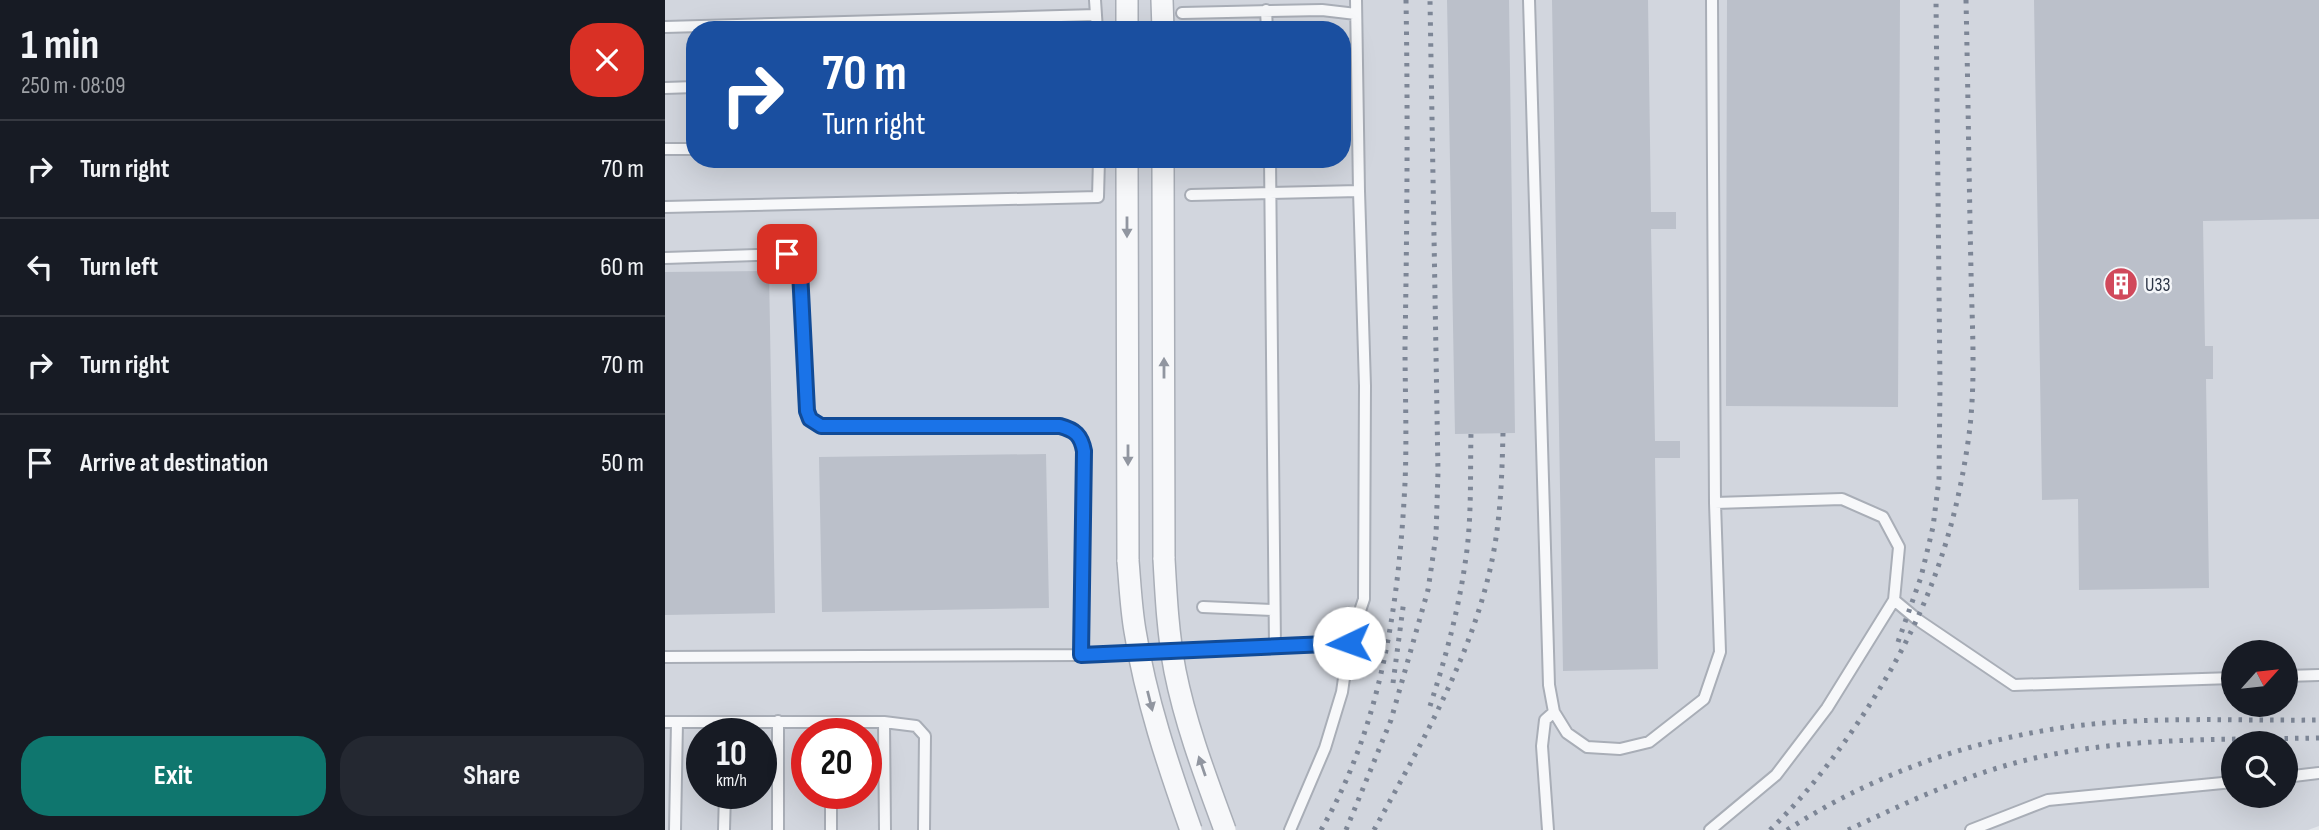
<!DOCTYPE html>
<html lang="en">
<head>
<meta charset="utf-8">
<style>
  :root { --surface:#171b24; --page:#242831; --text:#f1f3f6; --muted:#9ea1a6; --line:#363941; --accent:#0f766e }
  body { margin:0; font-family:"Sofia Sans Condensed",sans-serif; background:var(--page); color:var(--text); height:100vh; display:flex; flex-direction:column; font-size:26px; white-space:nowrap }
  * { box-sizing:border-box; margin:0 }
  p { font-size:23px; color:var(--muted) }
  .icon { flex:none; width:38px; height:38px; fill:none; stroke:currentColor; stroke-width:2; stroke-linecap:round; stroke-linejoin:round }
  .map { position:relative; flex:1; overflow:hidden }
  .drawer { display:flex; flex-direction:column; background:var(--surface); width:665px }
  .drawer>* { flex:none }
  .hud { position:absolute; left:21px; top:21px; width:665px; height:147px; border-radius:28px; box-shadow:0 7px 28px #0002; background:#1a4fa0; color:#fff; overflow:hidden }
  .needle { width:46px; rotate:63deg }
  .tools { position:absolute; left:1556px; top:640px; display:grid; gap:14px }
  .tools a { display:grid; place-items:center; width:77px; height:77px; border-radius:50%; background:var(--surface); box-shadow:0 7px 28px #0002; font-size:35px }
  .speed { position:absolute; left:21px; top:718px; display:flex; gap:14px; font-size:35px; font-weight:700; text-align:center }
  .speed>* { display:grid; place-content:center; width:91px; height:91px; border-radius:50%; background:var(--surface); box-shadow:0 7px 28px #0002; line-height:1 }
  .speed small { font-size:18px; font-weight:400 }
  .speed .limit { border:10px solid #d22; background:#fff; color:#111 }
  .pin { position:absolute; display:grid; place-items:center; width:60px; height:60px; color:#fff; margin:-30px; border-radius:14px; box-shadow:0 4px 10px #0006 }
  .me { position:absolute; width:77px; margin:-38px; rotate:267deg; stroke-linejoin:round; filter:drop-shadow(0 0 5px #0008) }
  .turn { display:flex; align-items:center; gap:24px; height:147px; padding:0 21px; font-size:32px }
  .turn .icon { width:91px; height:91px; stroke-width:2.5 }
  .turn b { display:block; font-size:49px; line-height:60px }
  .round { display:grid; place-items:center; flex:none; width:74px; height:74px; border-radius:28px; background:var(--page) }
  .summary { display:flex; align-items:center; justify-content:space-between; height:119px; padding:0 21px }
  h1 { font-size:42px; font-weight:700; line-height:52px }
  .primary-button { display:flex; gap:14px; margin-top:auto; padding:14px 21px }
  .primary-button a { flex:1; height:80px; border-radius:28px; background:var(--accent); color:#fff; font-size:28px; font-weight:700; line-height:80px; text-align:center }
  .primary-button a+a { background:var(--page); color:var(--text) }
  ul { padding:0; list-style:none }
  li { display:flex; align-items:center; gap:21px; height:98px; padding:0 21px; border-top:2px solid var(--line) }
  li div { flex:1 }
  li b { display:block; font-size:26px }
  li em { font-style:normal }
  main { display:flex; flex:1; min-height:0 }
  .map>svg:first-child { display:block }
  .built { fill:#d2d6de; fill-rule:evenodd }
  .building { fill:#bbc0ca }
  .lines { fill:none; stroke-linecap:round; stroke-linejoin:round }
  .lane-casing { stroke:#a9aeb7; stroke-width:14 }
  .street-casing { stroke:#a9aeb7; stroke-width:24 }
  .lane { stroke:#f7f8fa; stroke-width:10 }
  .street { stroke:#f7f8fa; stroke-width:21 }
  .rail { stroke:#7d8696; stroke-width:5; stroke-dasharray:3.5 7; stroke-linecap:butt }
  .street-bridge-casing { stroke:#a9aeb7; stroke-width:24; stroke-linecap:butt }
  .street-bridge { stroke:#f7f8fa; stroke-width:21 }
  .oneway { fill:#9196a0 }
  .route-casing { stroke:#114b97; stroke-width:18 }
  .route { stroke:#1a73e8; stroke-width:12 }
  .labels { text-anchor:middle; stroke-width:5; stroke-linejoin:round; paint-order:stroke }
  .poi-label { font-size:19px; fill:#2b3445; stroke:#f4f6f9; text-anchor:start }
</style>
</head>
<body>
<main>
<section class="drawer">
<div class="summary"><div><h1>1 min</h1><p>250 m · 08:09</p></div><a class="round" style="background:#d93025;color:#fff"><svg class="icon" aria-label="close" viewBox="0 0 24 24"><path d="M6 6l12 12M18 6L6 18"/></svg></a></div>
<ul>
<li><svg class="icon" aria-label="right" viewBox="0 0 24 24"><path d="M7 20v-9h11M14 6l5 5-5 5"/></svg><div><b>Turn right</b></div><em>70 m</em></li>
<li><svg class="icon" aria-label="left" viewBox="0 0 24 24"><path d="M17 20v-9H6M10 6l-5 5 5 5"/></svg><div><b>Turn left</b></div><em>60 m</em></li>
<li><svg class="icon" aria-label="right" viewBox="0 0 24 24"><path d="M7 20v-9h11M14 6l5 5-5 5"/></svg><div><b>Turn right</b></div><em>70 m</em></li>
<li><svg class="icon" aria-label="arrive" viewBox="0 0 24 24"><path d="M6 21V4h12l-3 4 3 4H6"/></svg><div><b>Arrive at destination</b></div><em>50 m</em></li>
</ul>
<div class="primary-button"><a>Exit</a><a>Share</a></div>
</section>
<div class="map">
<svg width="1654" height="830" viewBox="0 0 1654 830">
  <rect width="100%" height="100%" fill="#e4e7ec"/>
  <path class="built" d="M0,0H1654V826L1643,830H0ZM30,30H677V159H30ZM1568,653H1620V705H1568ZM37,733H96V793H37ZM142,733H201V793H142ZM1568,744H1620V796H1568Z"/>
  <path class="building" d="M782,0H844L850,433L790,434Z
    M887,0H983L986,212H1011V229H986L990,441H1015V458H990L993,669L898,671Z
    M1062,0H1235L1233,407L1061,406Z
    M1369,0H1654V219L1538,221L1540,346H1548V379H1541L1544,588L1414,590L1413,499L1377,500Z
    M104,271L110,613L0,615V272Z
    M381,454L384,608L157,612L154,457Z"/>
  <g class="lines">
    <g class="lane-casing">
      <path id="lane" d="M430,0L432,30
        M864,0L884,685L889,712L902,733L922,747L955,749L984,742L1039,699L1055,652L1050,503L1047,0
        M601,10L602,30
        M517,13L657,10L691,14
        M0,27L431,15
        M0,88L30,87
        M0,149H30
        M605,159L610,647
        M526,195L694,191
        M0,207L433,197L434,159
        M0,258L122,254L132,263L135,271L140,404L145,420L155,426H395C410,430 416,435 419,451L416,655
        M1050,503L1177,499L1218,517L1234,547L1229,600L1253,620L1349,685L1568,678
        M538,607L609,610
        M0,657L416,655L684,643
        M1620,676L1654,675
        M0,722H219L251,726L260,736L259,830
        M219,722L220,830
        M1620,777L1654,773
        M166,793V830
        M10,830L12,722
        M59,830L60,793
        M113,830V721
        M625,830L660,748L677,692L684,643L699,599L700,386L694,191L691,0
        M883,830L877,746L880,720L889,712
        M1045,830L1111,775L1162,708L1229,600
        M1306,830L1383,800L1568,782"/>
    </g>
    <g class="street-casing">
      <path id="street" d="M462,0V30
        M497,0L498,30
        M462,159L463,561
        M498,159L499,559"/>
    </g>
    <use href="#lane" class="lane"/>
    <use href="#street" class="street"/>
    <path class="rail" d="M1233,642L1256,577L1268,527L1274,479L1275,385L1271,0
      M728,683L739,600
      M765,706C780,660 793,612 800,564C807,521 805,477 806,433
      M656,830C717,725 734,602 740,483C742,437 740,391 740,345C742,230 743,115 741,0
      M681,830L726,720L763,590L771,536L773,472L765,0
      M709,830C757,742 811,650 829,550C836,511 837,472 838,433
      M1105,830C1135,801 1159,771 1183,737C1251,640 1288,552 1304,435C1311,381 1307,325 1306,271C1304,180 1303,90 1301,0
      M1122,830C1209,774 1307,739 1410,726C1490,716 1573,721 1654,720
      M1183,830C1230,808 1276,786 1326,770C1432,736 1544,740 1654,738"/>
    <g class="street-bridge-casing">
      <path id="street-bridge" d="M499,559C501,596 503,634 510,671C521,726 541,778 560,830
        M463,561C465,584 466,608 470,631C481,700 503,765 526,830"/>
    </g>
    <use href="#street-bridge" class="street-bridge"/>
  </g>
  <defs><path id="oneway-solid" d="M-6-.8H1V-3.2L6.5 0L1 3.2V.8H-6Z" transform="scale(1.75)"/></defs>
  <g class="oneway">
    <use href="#oneway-solid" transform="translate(462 227) rotate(90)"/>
    <use href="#oneway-solid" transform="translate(499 368) rotate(-90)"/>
    <use href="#oneway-solid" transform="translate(463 455) rotate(90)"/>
    <use href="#oneway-solid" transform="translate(485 701) rotate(76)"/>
    <use href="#oneway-solid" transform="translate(537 766) rotate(-109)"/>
  </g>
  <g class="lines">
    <g class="route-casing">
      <path id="route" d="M122,254L132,263L135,271L142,411L145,419L156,426H395C410,430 416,435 419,451L416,655L684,643"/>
    </g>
    <use href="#route" class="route"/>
  </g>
  <defs>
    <g id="building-disc" transform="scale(1.75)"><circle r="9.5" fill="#d1495b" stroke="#f4f6f9"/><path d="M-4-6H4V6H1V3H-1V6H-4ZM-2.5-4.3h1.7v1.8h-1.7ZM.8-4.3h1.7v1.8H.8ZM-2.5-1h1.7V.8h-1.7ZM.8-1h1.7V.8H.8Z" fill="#fff"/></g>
  </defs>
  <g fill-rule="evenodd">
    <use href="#building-disc" x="1456" y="284"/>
  </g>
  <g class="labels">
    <g class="poi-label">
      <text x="1480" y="291">U33</text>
    </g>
  </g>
</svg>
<div class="tools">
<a><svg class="needle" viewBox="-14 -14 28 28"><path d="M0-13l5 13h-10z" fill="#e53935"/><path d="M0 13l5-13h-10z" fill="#9ea1a6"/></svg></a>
<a><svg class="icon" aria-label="search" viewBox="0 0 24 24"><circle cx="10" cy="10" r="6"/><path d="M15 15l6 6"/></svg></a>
</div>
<div class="speed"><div>10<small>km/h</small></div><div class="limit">20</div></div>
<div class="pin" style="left:122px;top:254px;background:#d93025"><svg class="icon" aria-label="arrive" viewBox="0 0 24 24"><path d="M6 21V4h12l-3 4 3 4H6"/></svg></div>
<svg class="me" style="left:684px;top:643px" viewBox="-20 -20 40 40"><circle r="19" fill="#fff"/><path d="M0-13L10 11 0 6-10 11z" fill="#1a73e8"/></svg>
<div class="hud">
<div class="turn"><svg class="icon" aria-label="right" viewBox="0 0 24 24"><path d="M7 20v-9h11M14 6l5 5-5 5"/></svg><div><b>70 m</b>Turn right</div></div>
</div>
</div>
</main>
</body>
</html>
